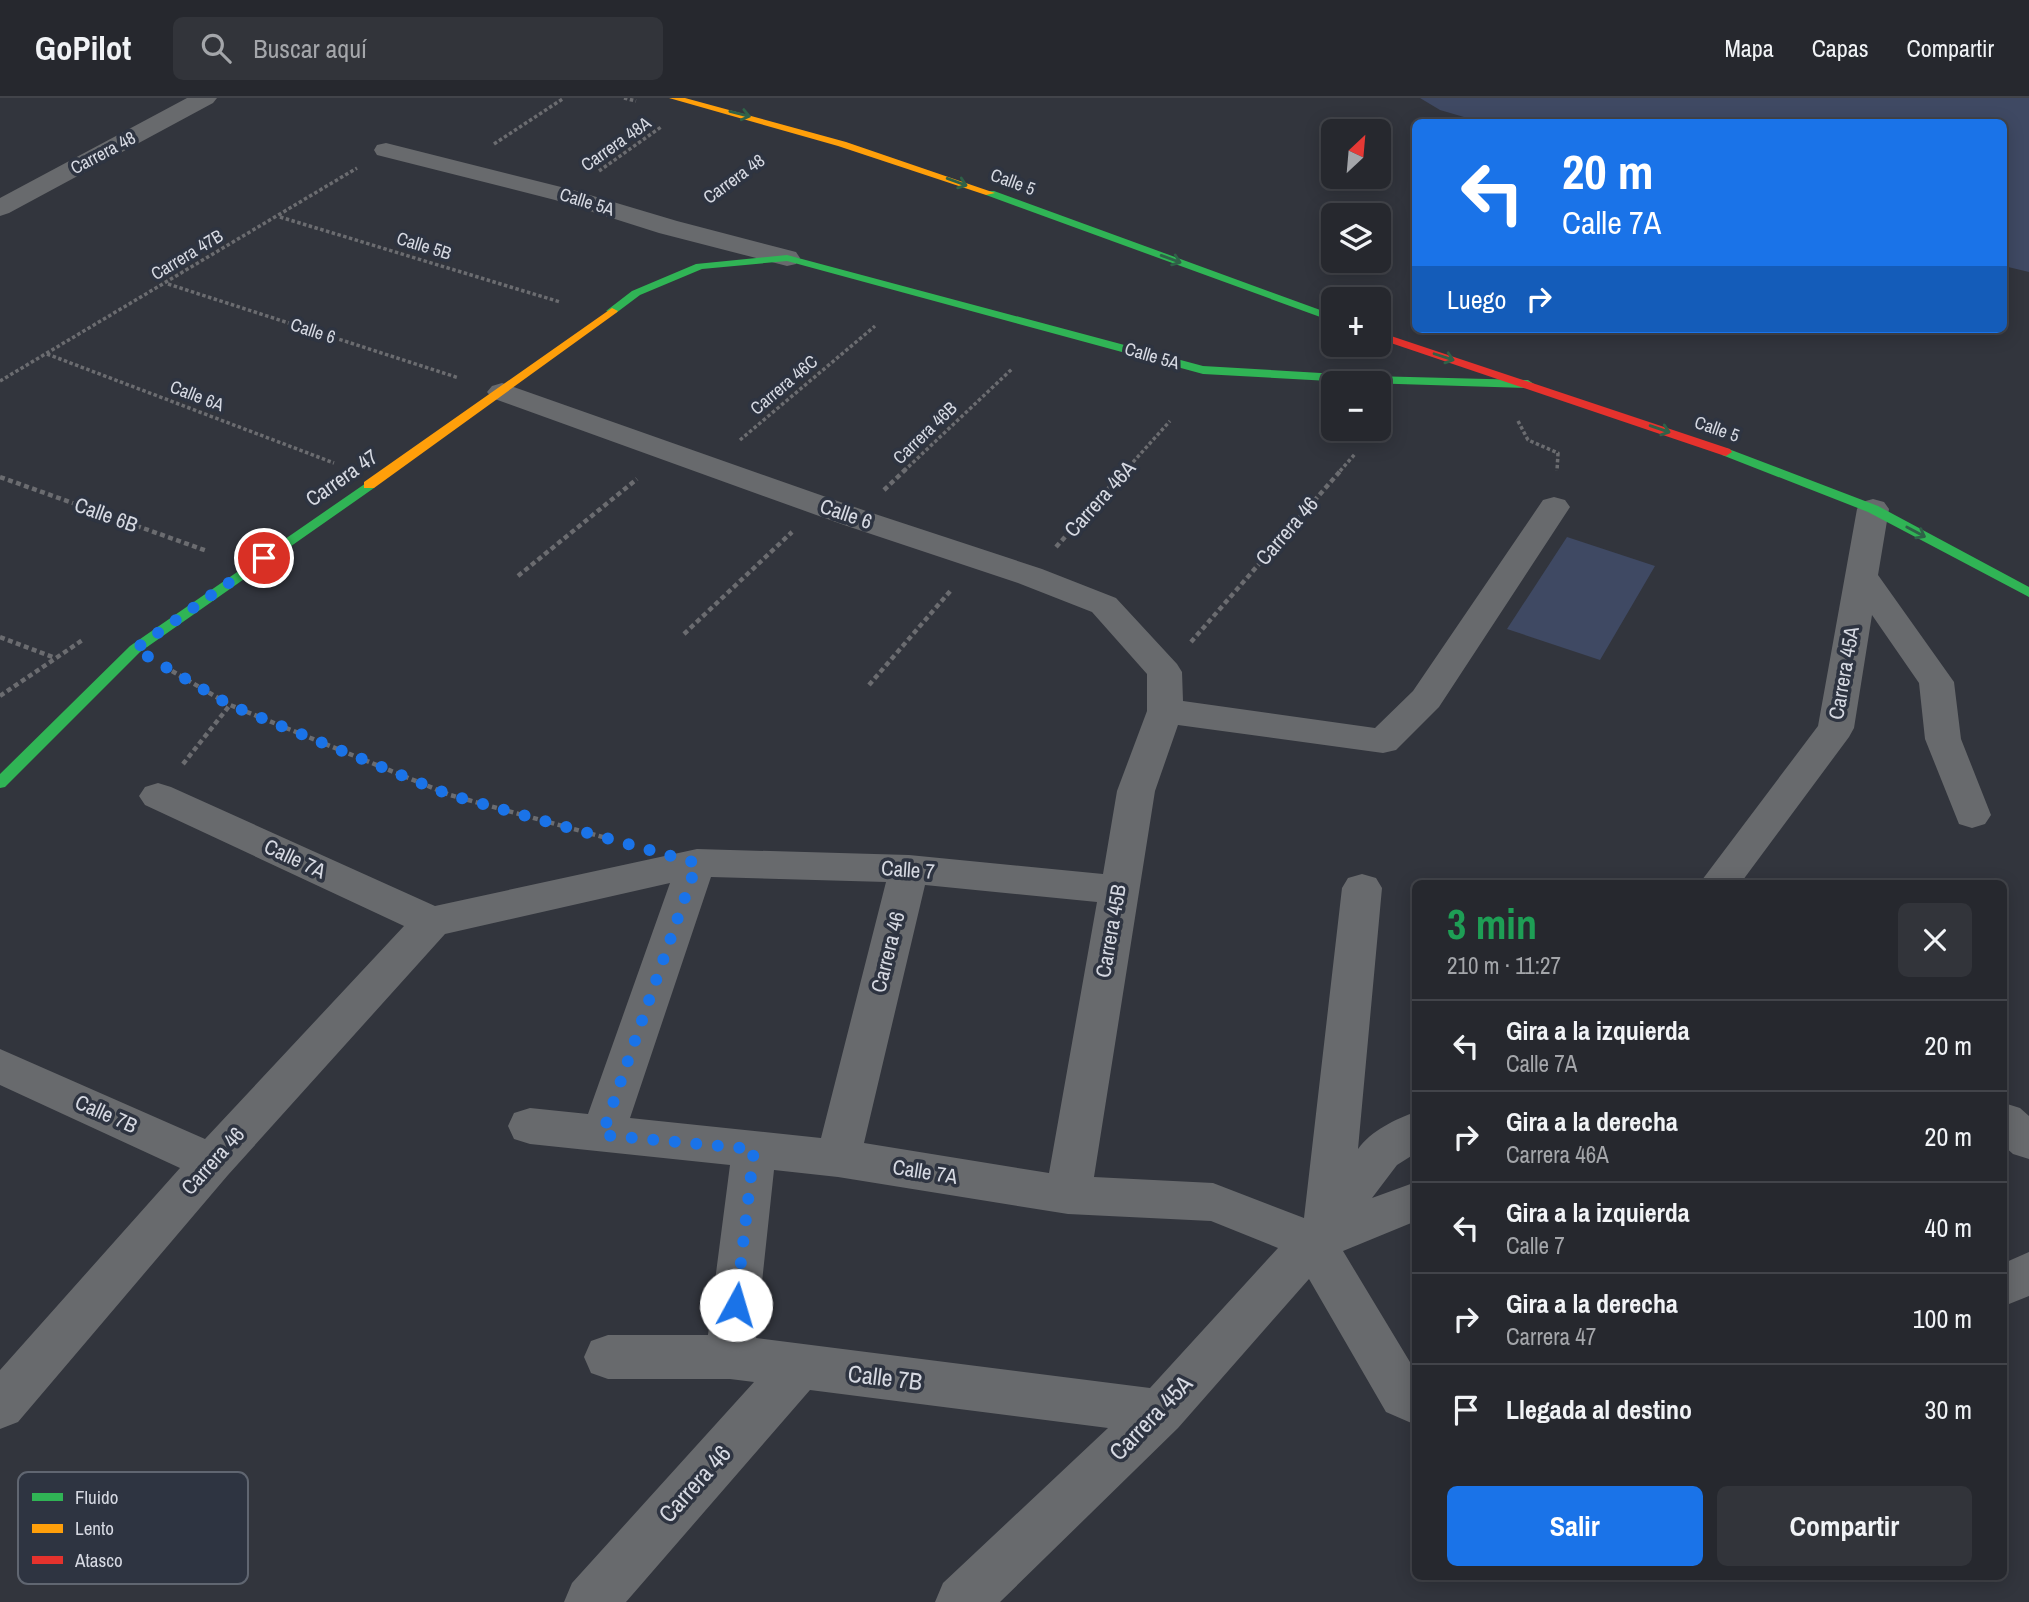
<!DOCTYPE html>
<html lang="es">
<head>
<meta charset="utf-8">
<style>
  :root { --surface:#26282e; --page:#32343a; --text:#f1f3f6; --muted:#a4a6aa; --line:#42444a; --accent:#1a73e8 }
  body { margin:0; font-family:"Archivo Narrow",sans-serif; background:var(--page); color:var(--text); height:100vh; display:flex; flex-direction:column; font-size:26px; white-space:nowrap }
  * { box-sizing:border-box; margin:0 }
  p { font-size:23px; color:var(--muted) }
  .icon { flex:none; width:38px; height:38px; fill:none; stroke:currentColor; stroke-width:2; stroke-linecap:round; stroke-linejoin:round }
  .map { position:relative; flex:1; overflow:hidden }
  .panel { position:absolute; left:1412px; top:782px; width:595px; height:700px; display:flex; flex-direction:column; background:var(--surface); border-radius:10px; box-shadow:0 4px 18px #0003,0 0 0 2px var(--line) }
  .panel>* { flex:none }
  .top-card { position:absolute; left:1412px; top:21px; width:595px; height:214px; border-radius:10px; box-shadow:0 4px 18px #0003,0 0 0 2px var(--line); background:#1a73e8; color:#fff; overflow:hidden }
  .needle { width:46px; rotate:26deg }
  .controls { position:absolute; left:1321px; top:21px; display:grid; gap:14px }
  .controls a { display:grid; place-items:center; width:70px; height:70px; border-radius:10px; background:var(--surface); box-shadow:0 4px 18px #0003,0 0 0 2px var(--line); font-size:35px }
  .pin { position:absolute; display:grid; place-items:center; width:60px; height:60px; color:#fff; margin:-30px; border:4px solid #fff; border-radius:50%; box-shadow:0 2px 7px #0007 }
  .me { position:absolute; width:77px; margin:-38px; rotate:6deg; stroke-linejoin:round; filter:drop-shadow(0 0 5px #0008) }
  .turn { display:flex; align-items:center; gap:24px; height:147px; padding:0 35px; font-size:32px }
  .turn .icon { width:91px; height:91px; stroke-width:2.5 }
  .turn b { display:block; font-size:49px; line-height:60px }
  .then { display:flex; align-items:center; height:66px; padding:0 35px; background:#0003; gap:14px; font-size:26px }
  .round { display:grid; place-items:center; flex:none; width:74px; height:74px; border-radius:10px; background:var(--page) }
  .headline { display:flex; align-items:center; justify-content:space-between; height:119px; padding:0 35px }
  h1 { font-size:42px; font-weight:800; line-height:52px; color:#1e9e55 }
  .cta { display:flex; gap:14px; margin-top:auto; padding:14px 35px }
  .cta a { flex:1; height:80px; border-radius:10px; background:var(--accent); color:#fff; font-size:28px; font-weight:800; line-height:80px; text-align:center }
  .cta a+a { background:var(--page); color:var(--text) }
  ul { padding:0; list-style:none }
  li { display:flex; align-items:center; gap:21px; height:91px; padding:0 35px; border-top:2px solid var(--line) }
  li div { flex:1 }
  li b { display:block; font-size:26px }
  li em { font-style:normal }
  header { display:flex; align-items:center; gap:42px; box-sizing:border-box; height:98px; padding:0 35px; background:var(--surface); border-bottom:2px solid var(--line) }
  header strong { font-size:33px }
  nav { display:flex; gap:38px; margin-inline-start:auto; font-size:24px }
  .search { width:490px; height:63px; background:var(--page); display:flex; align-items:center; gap:18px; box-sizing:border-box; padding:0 24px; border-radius:10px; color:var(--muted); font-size:26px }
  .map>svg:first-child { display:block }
  .green { fill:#3f4963 }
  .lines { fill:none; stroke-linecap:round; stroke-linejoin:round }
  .path-far1 { stroke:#6b6c70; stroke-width:3.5; stroke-dasharray:3.5 2.5; stroke-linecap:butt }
  .path { stroke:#6b6c70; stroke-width:4.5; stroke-dasharray:5 3.5; stroke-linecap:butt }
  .street { fill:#686a6d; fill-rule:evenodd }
  .fast { fill:#30b455; fill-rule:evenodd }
  .slow { fill:#ff9f0a; fill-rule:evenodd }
  .jam { fill:#e5322d; fill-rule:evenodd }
  .oneway { stroke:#2f6148 }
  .route { stroke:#1a73e8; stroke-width:12; stroke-dasharray:0 21.6 }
  .labels { text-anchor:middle; stroke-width:7; stroke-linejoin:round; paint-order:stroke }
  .far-street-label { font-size:18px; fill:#d6d9e2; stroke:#2e3441 }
  .street-label { font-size:21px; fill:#d6d9e2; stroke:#2e3441 }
  .near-street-label { font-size:24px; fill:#d6d9e2; stroke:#2e3441 }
  .key { fill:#2e3441; stroke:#606671; stroke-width:2 }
  .key-label { font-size:19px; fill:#d6d9e2 }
</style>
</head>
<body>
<header>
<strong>GoPilot</strong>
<div class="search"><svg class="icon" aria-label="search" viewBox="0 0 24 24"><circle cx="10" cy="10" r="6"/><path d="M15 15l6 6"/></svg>Buscar aquí</div>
<nav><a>Mapa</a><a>Capas</a><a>Compartir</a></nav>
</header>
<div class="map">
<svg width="2029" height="1504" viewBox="0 0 2029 1504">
  <rect width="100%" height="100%" fill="#32353d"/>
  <path class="green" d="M1420,0H2029V174L2004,168V24H1481L1440,12Z
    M1567,439L1655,468L1600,562L1507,531Z"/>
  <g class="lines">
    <path class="path-far1" d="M624,0L636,3
      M494,46L564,0
      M599,73L661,29
      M706,102L763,59
      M280,119L560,204
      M168,186L459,280
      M47,256L334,365
      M0,283L357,70
      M1518,323L1528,342L1558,355L1557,373
      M740,342L875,228
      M904,373L1013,270
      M1125,373L1170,323
      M1340,373L1355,356"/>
    <path class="path" d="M0,379L207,453
      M884,392L906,371
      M1056,449L1126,371
      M518,478L637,381
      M684,536L792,434
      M0,539L55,560
      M1191,544L1342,371
      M172,573L230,607L450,697L610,741
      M869,587L952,491
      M0,598L84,541
      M183,666L230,607"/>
    <path class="street" d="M187,0H217L213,5L9,115L0,118V100Z
      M386,45L573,92L677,123L796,154L800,160L796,166L787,168L659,135L555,102L377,57L374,52L377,47Z
      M502,285L866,413L1042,471L1116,500L1177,566L1182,574L1183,603L1375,630L1413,593L1543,402L1554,399L1565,402L1570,409L1439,609L1396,652L1383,655L1178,627L1155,693L1094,1079L1213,1085L1304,1120L1342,790L1348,780L1362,776L1376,780L1382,790L1358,1051C1371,1033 1395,1021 1416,1014V1055L1397,1067L1372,1100L1416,1084V1123L1343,1153L1416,1274V1327L1386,1314L1309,1181L1178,1330L1000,1504H935L943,1485L1108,1330L810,1292L626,1504H564L572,1485L754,1284L730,1281H608L591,1275L584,1259L591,1243L608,1237H708L730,1067L530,1046L514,1041L508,1028L514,1015L530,1010L588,1016L670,785L445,836L228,1077L18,1324L0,1331V1272L180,1070L0,987V951L205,1041L404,828L145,707L139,698L145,689L158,685L171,689L435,808L697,751L909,757L1103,776L1117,693L1147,613V576L1092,514L1018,485L844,427L492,300L487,294L492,288ZM711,779L886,784L821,1040L630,1020ZM925,787L1097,804L1049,1075L864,1045ZM774,1072L838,1079L1068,1116L1211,1123L1278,1150L1150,1290L756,1240Z
      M1873,401L1884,404L1889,411L1878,477L1954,584L1961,641L1991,717L1985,726L1972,730L1959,726L1925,641L1919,585L1872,517L1854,630L1849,639L1740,786H1699L1818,628L1857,411L1862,404Z
      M2004,1005L2020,1010L2029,1018V1061L2013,1056L2004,1048Z
      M2029,1154V1198L2004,1208V1165Z"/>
    <path class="fast" d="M986,93H994L1334,217V224L986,97Z
      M787,157L1203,268L1371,278L1528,282L1534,286L1528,290L1366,285L1203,276L787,163L702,171L640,197L616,215L606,213L632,193L696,166Z
      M1726,350L1878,408L2029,489V499L1868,414L1722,357V351Z
      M369,383L375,387L374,390L140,554L5,689L0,690V676L130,548Z"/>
    <path class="slow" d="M669,0H685L846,44L995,95L986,97L838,48Z
      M612,210L618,213L616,215L374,390H364V384Z"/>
    <path class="jam" d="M1379,234L1730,351L1732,354L1726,358L1722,357L1379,241Z"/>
  </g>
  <defs><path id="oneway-shaft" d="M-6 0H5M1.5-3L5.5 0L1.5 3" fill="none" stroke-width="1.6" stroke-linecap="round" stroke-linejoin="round" transform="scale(1.75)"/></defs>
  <g class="oneway">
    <use href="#oneway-shaft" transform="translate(740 16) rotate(14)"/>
    <use href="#oneway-shaft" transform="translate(957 84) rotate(20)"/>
    <use href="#oneway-shaft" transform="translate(1171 161) rotate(20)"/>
    <use href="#oneway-shaft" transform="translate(1444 259) rotate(18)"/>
    <use href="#oneway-shaft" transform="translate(1660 331) rotate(19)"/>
    <use href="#oneway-shaft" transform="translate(1916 434) rotate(28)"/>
  </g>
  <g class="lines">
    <path class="route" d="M264,460L135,551L230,607L450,697L697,765L602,1037L754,1051L736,1207"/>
  </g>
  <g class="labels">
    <g class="far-street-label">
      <text transform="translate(616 46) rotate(-35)" y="6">Carrera 48A</text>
      <text transform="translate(103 55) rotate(-28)" y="6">Carrera 48</text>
      <text transform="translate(734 81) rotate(-36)" y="6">Carrera 48</text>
      <text transform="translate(1013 84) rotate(20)" y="6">Calle 5</text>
      <text transform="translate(587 104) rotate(17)" y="6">Calle 5A</text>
      <text transform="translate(424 148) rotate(17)" y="6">Calle 5B</text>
      <text transform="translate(187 157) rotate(-31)" y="6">Carrera 47B</text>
      <text transform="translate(313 233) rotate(18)" y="6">Calle 6</text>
      <text transform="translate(1152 258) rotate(16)" y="6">Calle 5A</text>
      <text transform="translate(784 287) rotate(-40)" y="6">Carrera 46C</text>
      <text transform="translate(197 298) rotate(21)" y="6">Calle 6A</text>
      <text transform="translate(1717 331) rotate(19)" y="6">Calle 5</text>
      <text transform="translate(925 335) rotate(-44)" y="6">Carrera 46B</text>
    </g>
    <g class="street-label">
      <text transform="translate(342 380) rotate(-35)" y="7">Carrera 47</text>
      <text transform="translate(1100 401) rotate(-48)" y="7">Carrera 46A</text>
      <text transform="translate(846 416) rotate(19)" y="7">Calle 6</text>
      <text transform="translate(106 417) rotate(20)" y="7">Calle 6B</text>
      <text transform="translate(1287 433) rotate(-49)" y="7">Carrera 46</text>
      <text transform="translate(1844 575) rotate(-80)" y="7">Carrera 45A</text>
      <text transform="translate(295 761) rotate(25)" y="7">Calle 7A</text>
      <text transform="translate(908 772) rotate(4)" y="7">Calle 7</text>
      <text transform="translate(1111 833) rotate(-80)" y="7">Carrera 45B</text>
      <text transform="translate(888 854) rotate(-76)" y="7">Carrera 46</text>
      <text transform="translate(106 1016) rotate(24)" y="7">Calle 7B</text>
      <text transform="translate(213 1063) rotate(-48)" y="7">Carrera 46</text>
      <text transform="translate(925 1074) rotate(9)" y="7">Calle 7A</text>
    </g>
    <g class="near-street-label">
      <text transform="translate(885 1280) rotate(7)" y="8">Calle 7B</text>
      <text transform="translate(1151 1320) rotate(-46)" y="8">Carrera 45A</text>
      <text transform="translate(695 1386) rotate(-48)" y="8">Carrera 46</text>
    </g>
  </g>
  <rect x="18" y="1374" width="230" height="112" rx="10" class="key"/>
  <rect x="32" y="1395" width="31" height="8" fill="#30b455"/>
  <rect x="32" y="1426" width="31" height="9" fill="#ff9f0a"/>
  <rect x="32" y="1458" width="31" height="8" fill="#e5322d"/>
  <g class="key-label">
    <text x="75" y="1406">Fluido</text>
    <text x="75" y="1437">Lento</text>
    <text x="75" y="1469">Atasco</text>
  </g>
</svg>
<div class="controls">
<a><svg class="needle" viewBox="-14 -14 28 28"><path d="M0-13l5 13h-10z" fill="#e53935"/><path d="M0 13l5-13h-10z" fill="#a4a6aa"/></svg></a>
<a><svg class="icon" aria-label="layers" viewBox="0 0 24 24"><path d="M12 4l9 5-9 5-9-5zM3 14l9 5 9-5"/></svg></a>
<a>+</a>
<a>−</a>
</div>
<div class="pin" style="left:264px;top:460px;background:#d93025"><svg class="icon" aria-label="arrive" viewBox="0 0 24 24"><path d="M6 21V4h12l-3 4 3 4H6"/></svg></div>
<svg class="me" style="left:736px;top:1207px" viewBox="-20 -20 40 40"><circle r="19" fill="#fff"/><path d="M0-13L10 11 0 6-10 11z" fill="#1a73e8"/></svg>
<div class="top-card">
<div class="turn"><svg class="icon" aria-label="left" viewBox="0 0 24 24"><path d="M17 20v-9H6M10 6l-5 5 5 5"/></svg><div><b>20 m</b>Calle 7A</div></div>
<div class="then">Luego<svg class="icon" aria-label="right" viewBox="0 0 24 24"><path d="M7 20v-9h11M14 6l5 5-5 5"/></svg></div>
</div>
<section class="panel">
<div class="headline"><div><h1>3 min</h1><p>210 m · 11:27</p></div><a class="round"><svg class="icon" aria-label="close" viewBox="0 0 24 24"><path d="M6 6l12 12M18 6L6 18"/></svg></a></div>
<ul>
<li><svg class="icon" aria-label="left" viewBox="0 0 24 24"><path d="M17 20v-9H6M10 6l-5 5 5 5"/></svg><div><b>Gira a la izquierda</b><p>Calle 7A</p></div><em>20 m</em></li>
<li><svg class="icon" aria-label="right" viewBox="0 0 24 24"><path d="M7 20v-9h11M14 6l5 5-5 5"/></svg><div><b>Gira a la derecha</b><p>Carrera 46A</p></div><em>20 m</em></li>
<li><svg class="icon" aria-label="left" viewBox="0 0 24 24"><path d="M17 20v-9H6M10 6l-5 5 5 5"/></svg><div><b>Gira a la izquierda</b><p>Calle 7</p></div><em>40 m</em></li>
<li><svg class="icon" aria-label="right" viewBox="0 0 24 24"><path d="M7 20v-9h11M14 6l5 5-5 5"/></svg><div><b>Gira a la derecha</b><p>Carrera 47</p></div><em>100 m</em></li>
<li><svg class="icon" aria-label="arrive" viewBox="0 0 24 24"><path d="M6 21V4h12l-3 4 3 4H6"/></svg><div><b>Llegada al destino</b></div><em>30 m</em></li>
</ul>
<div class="cta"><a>Salir</a><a>Compartir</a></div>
</section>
</div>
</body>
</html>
